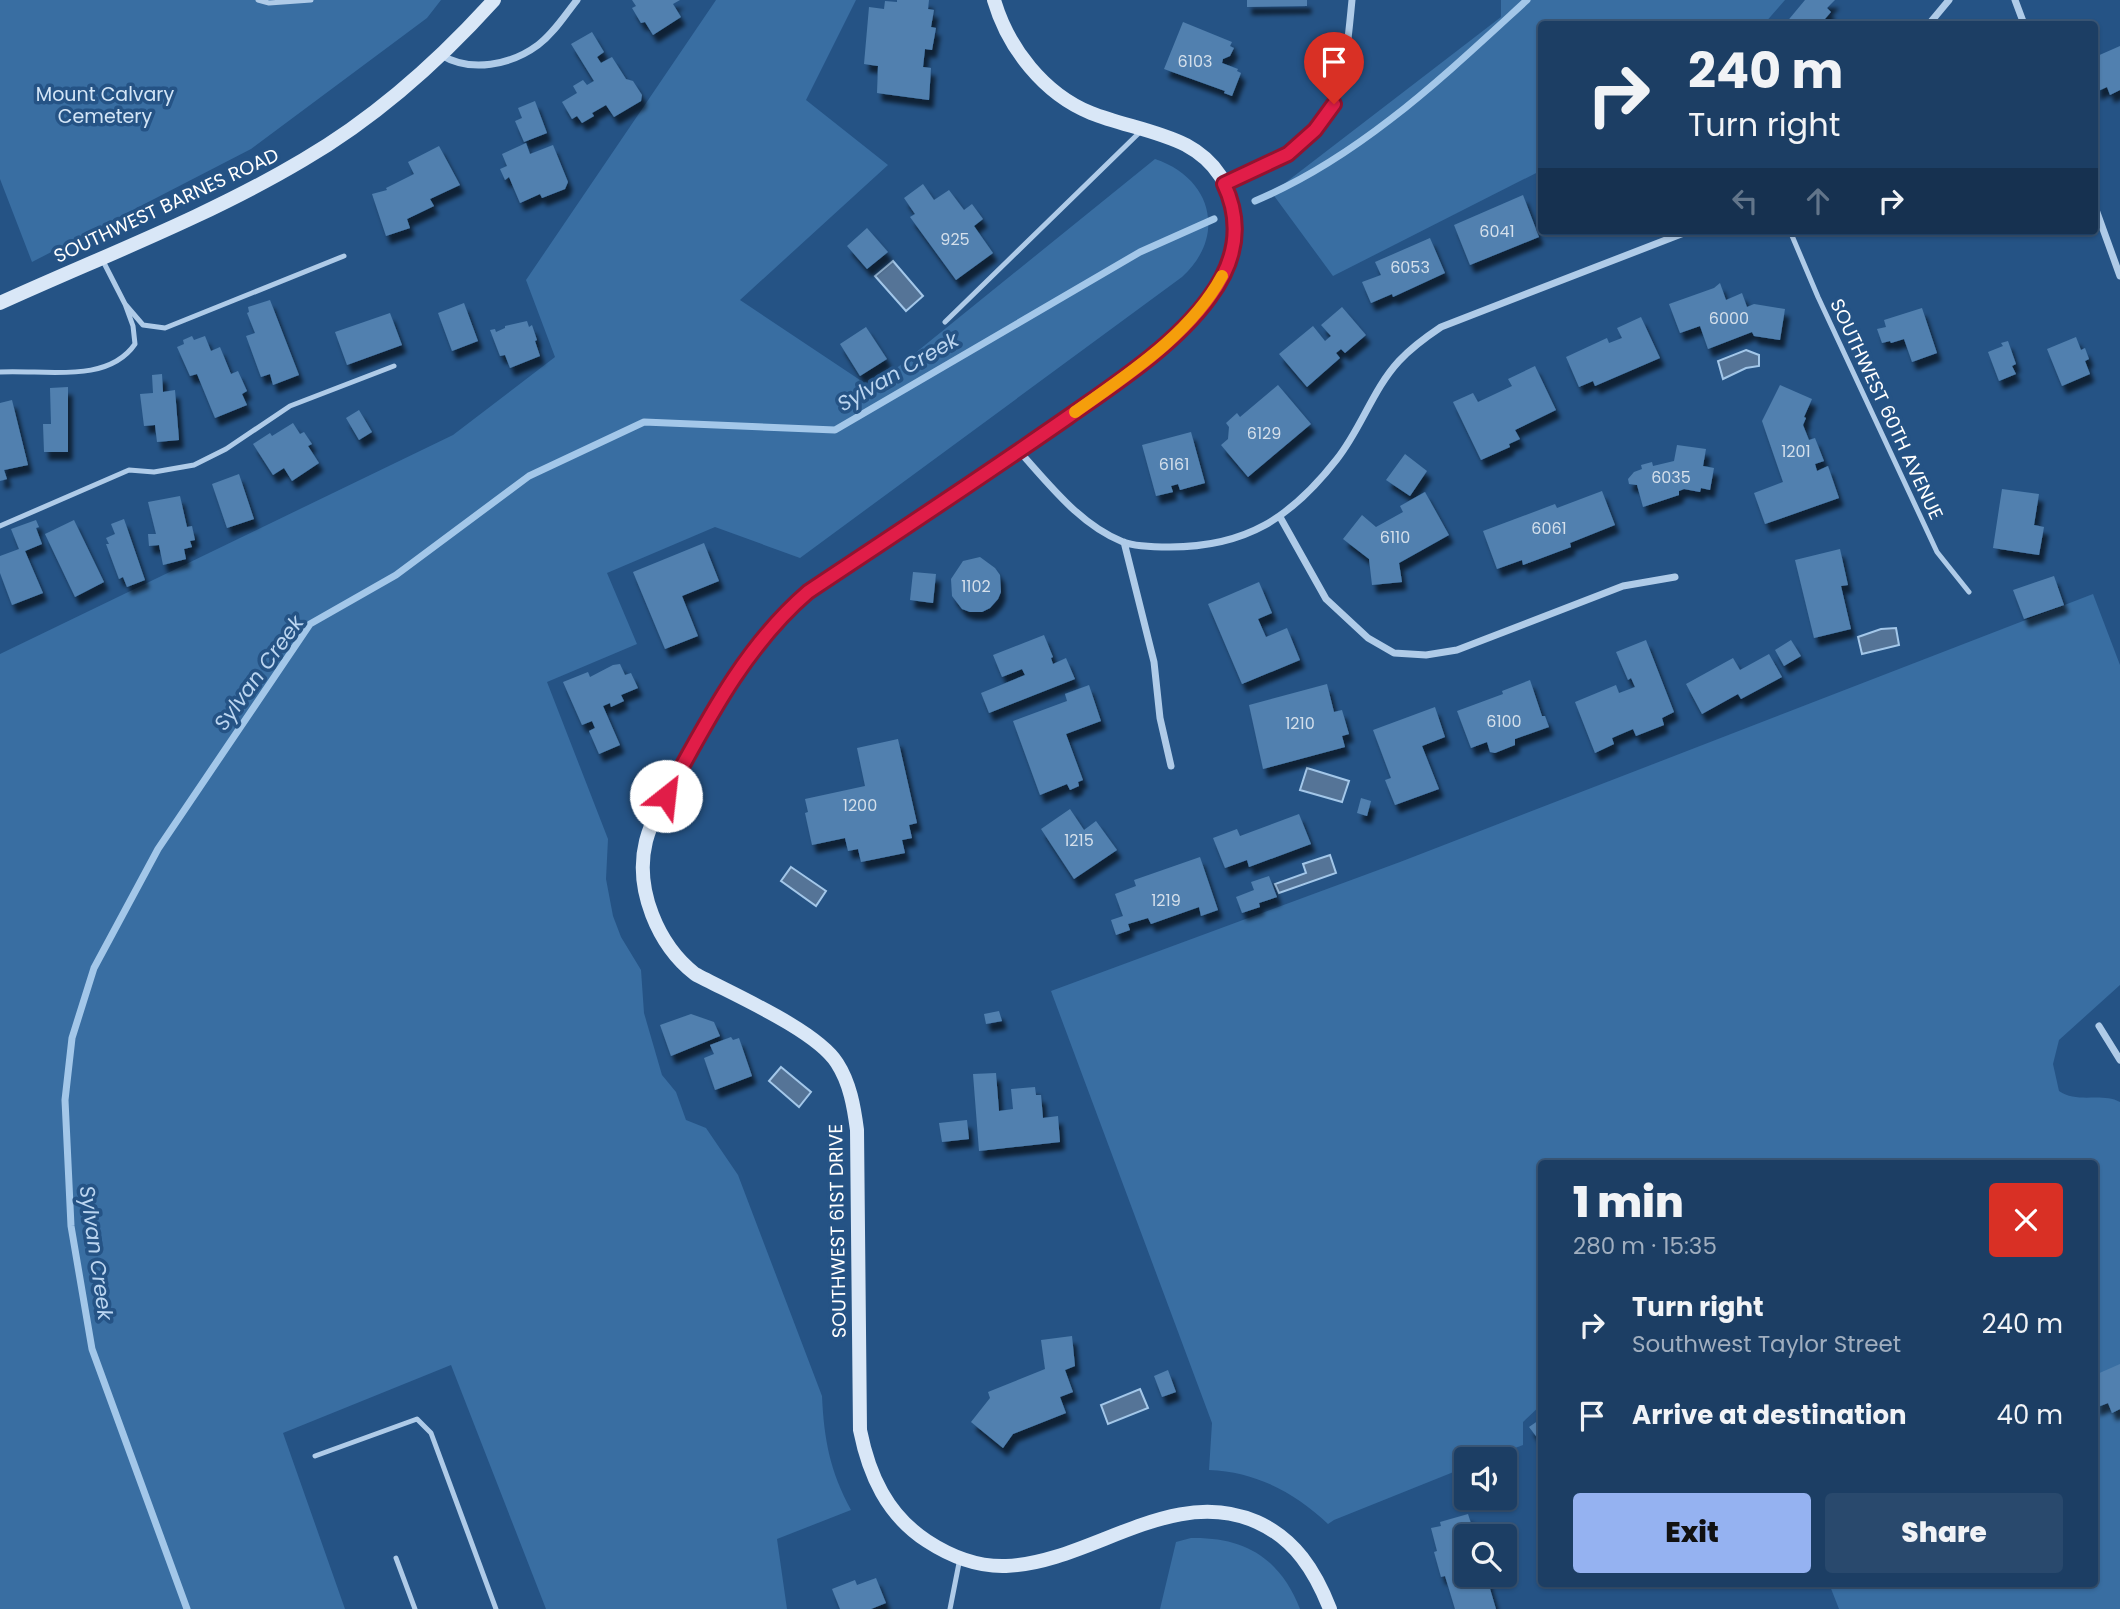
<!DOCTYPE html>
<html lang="en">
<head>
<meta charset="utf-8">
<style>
  :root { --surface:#1c3e64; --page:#29496d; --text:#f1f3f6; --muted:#a0aebf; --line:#3a5778; --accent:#95b2f1 }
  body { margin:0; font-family:Poppins,sans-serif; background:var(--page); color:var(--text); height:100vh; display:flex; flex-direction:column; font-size:26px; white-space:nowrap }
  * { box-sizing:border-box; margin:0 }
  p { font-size:23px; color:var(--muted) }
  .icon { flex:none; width:38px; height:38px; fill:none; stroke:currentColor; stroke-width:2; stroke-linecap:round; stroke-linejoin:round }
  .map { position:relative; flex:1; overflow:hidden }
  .drawer { position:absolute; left:1538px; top:1160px; width:560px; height:427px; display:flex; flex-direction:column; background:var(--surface); border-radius:7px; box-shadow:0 2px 5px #0004,0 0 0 2px var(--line) }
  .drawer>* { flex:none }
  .top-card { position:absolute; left:1538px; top:21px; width:560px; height:214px; border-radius:7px; box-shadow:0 2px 5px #0004,0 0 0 2px var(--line); background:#1c3e64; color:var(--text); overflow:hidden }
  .tools { position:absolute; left:1454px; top:1447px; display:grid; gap:14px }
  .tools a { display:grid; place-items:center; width:63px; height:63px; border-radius:7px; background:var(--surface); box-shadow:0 2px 5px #0004,0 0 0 2px var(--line); font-size:35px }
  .pin { position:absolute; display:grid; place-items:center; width:60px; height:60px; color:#fff; margin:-72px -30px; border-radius:50% 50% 50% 0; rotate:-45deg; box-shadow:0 0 7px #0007 }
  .pin .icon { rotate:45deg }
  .me { position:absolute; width:77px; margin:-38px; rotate:29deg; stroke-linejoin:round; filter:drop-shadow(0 0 5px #0008) }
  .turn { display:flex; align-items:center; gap:24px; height:147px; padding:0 35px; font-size:32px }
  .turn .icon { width:91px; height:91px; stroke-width:2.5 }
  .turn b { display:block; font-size:49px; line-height:60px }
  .lanes { display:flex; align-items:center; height:66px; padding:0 35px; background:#0003; justify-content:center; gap:35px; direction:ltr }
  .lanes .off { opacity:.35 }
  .round { display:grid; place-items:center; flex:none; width:74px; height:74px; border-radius:7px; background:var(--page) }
  .headline { display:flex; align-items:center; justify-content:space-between; height:119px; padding:0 35px }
  h1 { font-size:42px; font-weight:800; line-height:52px }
  .action { display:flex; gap:14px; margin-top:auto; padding:14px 35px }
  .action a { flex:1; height:80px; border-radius:7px; background:var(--accent); color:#111; font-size:28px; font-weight:800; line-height:80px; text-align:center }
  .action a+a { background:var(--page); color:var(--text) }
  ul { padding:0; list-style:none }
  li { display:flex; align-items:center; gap:21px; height:91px; padding:0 35px }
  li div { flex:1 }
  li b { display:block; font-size:26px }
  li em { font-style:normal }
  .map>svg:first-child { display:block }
  .green { fill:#396ea2 }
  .water { fill:#557497; stroke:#a3c7e9; stroke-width:2 }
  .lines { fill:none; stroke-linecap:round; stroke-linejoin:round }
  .stream { stroke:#a3c7e9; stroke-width:7 }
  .building { fill:#5180af; filter:url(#shadow) }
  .lane { stroke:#afcbe8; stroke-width:5 }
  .street { stroke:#afcbe8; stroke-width:7 }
  .secondary { stroke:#d9e7f7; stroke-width:14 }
  .route-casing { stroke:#92132f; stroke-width:18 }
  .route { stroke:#e11d48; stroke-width:12 }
  .slow { stroke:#f59e0b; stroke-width:12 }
  .labels { text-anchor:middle; stroke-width:7; stroke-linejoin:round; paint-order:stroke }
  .number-label { font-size:16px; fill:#d4dfeb }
  .park-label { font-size:19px; fill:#d3e5f6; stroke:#255385 }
  .street-label { font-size:19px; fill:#fff; stroke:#255385 }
  .water-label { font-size:21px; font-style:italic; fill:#bbd5f0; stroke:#255385 }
</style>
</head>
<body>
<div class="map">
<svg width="2120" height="1609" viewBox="0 0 2120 1609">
  <defs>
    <filter id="shadow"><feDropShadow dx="4.5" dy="8" stdDeviation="2" flood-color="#0009"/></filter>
  </defs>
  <rect width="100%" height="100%" fill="#255385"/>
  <path class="green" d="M0,0H441L427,18L251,149L32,262L0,179Z
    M716,0H856L806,100L888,165L740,300L872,388L1155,159C1212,178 1227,236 1182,277L800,558L715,527L607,573L637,644L547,682L608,839L606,879L613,916L621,937L641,970L644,1013L662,1075L676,1092L686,1120L706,1128L738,1175L822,1396C824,1440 830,1471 851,1510L777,1539L787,1609H546L451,1365L283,1433L345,1609H0V654L453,435L555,357L526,280Z
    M1501,0H1785L1764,24H1542V170L1333,276L1272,193L1501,17Z
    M2093,594L2120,665V985L2059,1040L2053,1064L2059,1091C2078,1104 2101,1092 2120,1102V1609H1839L1830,1586L1837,1584H2095V1164H1542V1404L1523,1422V1445L1486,1459L1466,1460V1467L1334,1520L1328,1524C1294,1492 1256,1472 1209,1470L1212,1423L1051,991L1400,862Z
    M1191,1538C1245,1537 1280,1558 1300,1609H1160L1176,1542Z"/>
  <path class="water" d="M893,261L923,296L906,311L875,276Z
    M1746,350L1759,355V366L1746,368L1723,379L1718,361Z
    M1896,628L1899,645L1862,654L1858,637L1881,629Z
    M1307,768L1349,781L1342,802L1300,790Z
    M1330,855L1336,873L1279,893L1275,884L1306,873L1303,864Z
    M791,867L826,891L816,906L781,881Z
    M781,1067L811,1092L799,1107L769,1081Z
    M1140,1389L1148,1408L1108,1424L1101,1405Z"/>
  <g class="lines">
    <path class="stream" d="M1255,201C1360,157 1444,76 1527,0
      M187,1609L92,1349L71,1226L65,1100L72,1038L94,968L158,849L310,624L396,575L529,476L644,422L835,430L1140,252L1214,219"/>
  </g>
  <path class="building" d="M632,0H680L673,4L681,17L653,35L645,22L641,23L632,8L636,6Z
    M897,0H929L928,9L934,10L931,27L936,28L932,50L925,49L923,67L931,68L929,100L877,93L878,66L864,64L869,7L884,9L885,1L897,2Z
    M1247,0H1307V6L1247,7Z
    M1805,0H1835L1827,8L1831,12L1824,20L1829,24H1785Z
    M1183,22L1232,42L1230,46L1234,48L1230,56L1223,59L1222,63L1238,69L1237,71L1241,73L1232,96L1224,93L1225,91L1164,69Z
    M592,32L604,52L597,57L601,63L612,57L626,79L633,81L642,95L641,101L614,117L606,105L592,113L594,116L582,123L577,116L572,119L562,102L577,93L573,86L583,80L587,85L594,81L571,44Z
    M2120,46V90L2110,95L2107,87L2096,92L2095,57Z
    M535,101L547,133L524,142L515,121L522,118L518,108Z
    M526,143L530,154L553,145L568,182L565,189L542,198L540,194L520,203L509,177L505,180L500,169L507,166L502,154Z
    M439,146L460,185L430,199L434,206L407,219L410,228L386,236L372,194L387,190L386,188L414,174L408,162Z
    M923,184L934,200L949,190L964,210L972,204L983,219L974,226L993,253L956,280L910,217L915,214L904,198Z
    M1523,195L1539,237L1470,265L1454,225Z
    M867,228L888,252L867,269L847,246Z
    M1430,238L1445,273L1393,297L1392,294L1371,303L1362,282L1381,275L1375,262Z
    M1720,283L1726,300L1742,293L1747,307L1754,304L1785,309L1780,340L1754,336L1752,332L1708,349L1700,326L1680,333L1669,304L1714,288Z
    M270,300L299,375L273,385L270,374L261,377L246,336L255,333L247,313L249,312L248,307Z
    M464,303L478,341L452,351L438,313Z
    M1342,307L1366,335L1345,353L1341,349L1336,353L1340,358L1307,387L1279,354L1313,326L1325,341L1331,336L1321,325Z
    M1922,308L1937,353L1912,362L1904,339L1891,343L1890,341L1882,343L1877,329L1886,327L1884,320Z
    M390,313L402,345L347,365L335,332Z
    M1641,317L1660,358L1595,386L1593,381L1579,387L1566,357L1607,338L1609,343L1622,338L1617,328Z
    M527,321L529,327L532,325L537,340L535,341L540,356L510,368L505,355L500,356L490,330L495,329L496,332L505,328V326Z
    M866,327L887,359L860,376L840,344Z
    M192,336L194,340L205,336L211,351L220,347L231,374L238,371L247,391L242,394L247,405L215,418L197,374L190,376L177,347L184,344L183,340Z
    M2076,337L2081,350L2085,348L2089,359L2085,361L2090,374L2062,386L2047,349Z
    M2008,341L2016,364L2012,366L2016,374L1999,381L1988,352L2003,346L2001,343Z
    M1535,366L1556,410L1515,430L1520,439L1509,444L1510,447L1481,460L1453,402L1473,393L1478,402L1512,386L1508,379Z
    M162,374L163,392L175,390L179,440L157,442L155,425L144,426L140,394L153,393L152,375Z
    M1278,385L1311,424L1248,477L1221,445L1228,439L1229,427L1226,423L1237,413L1240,417Z
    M1780,385L1812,399L1804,417L1806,418L1803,425L1809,440L1815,438L1824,461L1815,464L1817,471L1828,466L1839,498L1765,524L1754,493L1783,482L1762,421Z
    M68,387V452H44L43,424H51L50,388Z
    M12,400L28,465L4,470L7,479L0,481V403Z
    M359,410L372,432L359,440L346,418Z
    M293,423L300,434L304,432L312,444L308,446L319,463L292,481L284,468L273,475L253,444L270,433L272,436Z
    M1191,432L1205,483L1180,490L1178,484L1171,486L1173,492L1156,496L1142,445Z
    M1677,445L1706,449L1703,466L1714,468L1710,490L1701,488L1700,492L1684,489L1679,491V495L1643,507L1637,485L1629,484L1628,479L1634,472L1642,469L1641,465L1652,462L1653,466L1674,461Z
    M1405,454L1427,471L1410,496L1386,480Z
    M239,474L254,519L227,528L212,484Z
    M2002,489L2039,494L2034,525L2044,527L2039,555L1993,548Z
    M1602,491L1615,525L1570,543L1571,547L1523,565L1522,560L1497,569L1483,531L1555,504L1557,508Z
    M1425,492L1449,535L1399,563L1402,582L1372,585L1369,559L1343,539L1362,515L1376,527L1403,512L1400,506Z
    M180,496L187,527L192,526L195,540L190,541L192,547L184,549L186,559L163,565L159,545L149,546L148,534H156L148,502Z
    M124,519L145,580L127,587L123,577L119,579L106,544H109L106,538L115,534L111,524Z
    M36,520L39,527L36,528L42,544L25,551L43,593L12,605L0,573V556L19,549L11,529Z
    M74,520L104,582L75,597L45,534Z
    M704,543L719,581L682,596L698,636L665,649L633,572Z
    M1840,549L1848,585L1841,586L1851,629L1814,638L1795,560Z
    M980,557L995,568L1000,575L1001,592L998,599L990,608L982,612H970L962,609L952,596L951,579L963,561Z
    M913,572L936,574L933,603L910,600Z
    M2054,576L2064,605L2024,619L2013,590Z
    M1259,582L1272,613L1258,619L1266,637L1287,628L1300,660L1242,684L1208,604Z
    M1044,635L1053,657L1051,658L1053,664L1066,658L1075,679L989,713L981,693L1025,675L1022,669L1002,677L993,655Z
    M1646,640L1674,712L1662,718L1664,725L1636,736L1633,729L1612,738L1614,744L1595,753L1575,702L1616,685L1619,693L1635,687L1631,678L1628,680L1616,652Z
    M1791,640L1801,656L1784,666L1775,650Z
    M1769,654L1782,677L1741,699L1738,694L1702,714L1686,684L1733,658L1740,670Z
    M620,664L625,675L631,673L638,688L621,695L624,701L611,707L610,703L603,706L620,745L599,754L589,731L595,728L592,721L582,725L563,682L588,672L590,677L613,665Z
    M1530,680L1542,716H1545L1549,727L1515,739V745L1495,753L1490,752L1487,742L1471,748L1457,711L1503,694L1502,691Z
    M1327,684L1334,712L1342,710L1349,734L1342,736L1345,747L1263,769L1249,705Z
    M1089,685L1101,721L1066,734L1083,780L1078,782L1079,786L1070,790L1067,784L1040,795L1013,721L1067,701L1065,694Z
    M1435,707L1445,737L1422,746L1439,789L1395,805L1385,780L1391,778L1373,730Z
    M898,739L917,823L909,825L912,838L902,840L905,853L861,862L858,849L848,851L845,838L812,845L805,813L808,812L805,799L865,786L857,748Z
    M1361,798L1371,801L1367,816L1357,813Z
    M1070,809L1084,830L1096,821L1117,850L1074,879L1041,829Z
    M1299,814L1311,844L1249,867L1247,860L1225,868L1213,838L1237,829L1240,836Z
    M1200,857L1218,910L1201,916L1199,907L1151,924L1148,918L1128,924L1130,930L1116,935L1111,920L1123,916L1115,894L1136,886L1134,880Z
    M1269,876L1277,897L1259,903L1260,907L1242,913L1236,897L1254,890L1251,882Z
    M999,1011L1002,1021L986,1024L984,1014Z
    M691,1014L714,1022L720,1036L671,1056L660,1025Z
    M731,1037L733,1040L739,1038L752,1076L715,1090L704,1058L714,1054L710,1045Z
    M996,1073L999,1111L1013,1109L1011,1089L1035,1087L1036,1095H1041L1043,1118L1058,1116L1060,1142L979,1151L973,1074Z
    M967,1120L969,1139L942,1142L939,1123Z
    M1072,1336L1075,1366L1065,1370L1073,1392L1060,1397L1066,1413L1013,1434L1003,1448L971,1422L990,1398L988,1392L1045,1369L1041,1340Z
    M2120,1364V1409L2112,1413L2108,1403L2095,1408V1375Z
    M1168,1370L1176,1392L1162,1397L1154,1376Z
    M1542,1418V1444L1529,1427Z
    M1468,1514L1475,1536H1466V1575H1486L1496,1609H1455L1445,1576L1441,1577L1434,1552L1437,1551L1431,1528L1441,1526L1440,1522Z
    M876,1578L886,1603L871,1609H840L832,1589L855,1580L857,1585Z"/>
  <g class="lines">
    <path class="lane" d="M258,0L269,3L311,0
      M1790,231L1818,297L1937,552L1969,592
      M125,304L143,325L165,328L344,256
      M945,322L1141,131
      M0,372C42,369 107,385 135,344L133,326L125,304L103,261
      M0,526L129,470L154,472L194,465L226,449L290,406L394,366
      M315,1456L417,1419L431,1433L496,1609
      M396,1558L415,1609
      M950,1609L960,1558"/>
    <path class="street" d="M2015,0L2024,24
      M1929,24L1949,0
      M441,55C471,73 511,65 538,45C554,33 565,15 577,0
      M1225,184C1245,174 1270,166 1288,154C1344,116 1346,60 1352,0
      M2095,207L2120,276
      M1019,451C1049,484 1080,525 1123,542C1136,547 1156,547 1170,547C1246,547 1291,518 1337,459C1361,429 1373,389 1399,361C1412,347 1426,337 1441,327L1689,231
      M1280,517L1326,599L1368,638L1394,653L1426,655L1457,650L1623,586L1675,577
      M1124,542L1154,662L1160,718L1171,766
      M2099,1026L2120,1060"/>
    <path class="secondary" d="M994,0C1008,48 1044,94 1091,113C1121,125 1156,130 1186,145C1246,177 1247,251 1208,300C1169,349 1113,385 1062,421C979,480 893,535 808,592C752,641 716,704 681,769C668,792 653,815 646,841C634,889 658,945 695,974C732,994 816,1030 837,1063C850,1083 854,1107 857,1130L860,1430C869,1475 887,1515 927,1541C950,1556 977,1567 1006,1566C1091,1563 1171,1484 1257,1522C1295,1539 1315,1571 1330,1609
      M0,303C101,257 207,217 303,160C375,118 438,62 494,0"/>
  </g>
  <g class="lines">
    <g class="route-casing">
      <path id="route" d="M666,796C706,723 744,647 808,592C895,534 982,477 1068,417C1115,384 1175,345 1209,298C1236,262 1243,224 1224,184L1288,154L1315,130L1334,104"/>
    </g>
    <use href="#route" class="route"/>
    <path class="slow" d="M1075,412C1127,375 1191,334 1222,276"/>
  </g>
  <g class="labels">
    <g class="number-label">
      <text x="1195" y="67">6103</text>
      <text x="1497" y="237">6041</text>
      <text x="955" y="245">925</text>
      <text x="1410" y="273">6053</text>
      <text x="1729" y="324">6000</text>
      <text x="1264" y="439">6129</text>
      <text x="1796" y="457">1201</text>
      <text x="1174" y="470">6161</text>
      <text x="1671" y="483">6035</text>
      <text x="1549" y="534">6061</text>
      <text x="1395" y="543">6110</text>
      <text x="976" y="592">1102</text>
      <text x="1504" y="727">6100</text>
      <text x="1300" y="729">1210</text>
      <text x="860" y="811">1200</text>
      <text x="1079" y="846">1215</text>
      <text x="1166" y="906">1219</text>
    </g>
    <g class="park-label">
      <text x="105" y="101">Mount Calvary<tspan x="105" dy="22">Cemetery</tspan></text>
    </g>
    <g class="street-label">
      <text transform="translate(166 205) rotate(-25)" y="7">SOUTHWEST BARNES ROAD</text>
      <text transform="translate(1887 409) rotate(65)" y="7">SOUTHWEST 60TH AVENUE</text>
      <text transform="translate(837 1231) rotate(-91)" y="7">SOUTHWEST 61ST DRIVE</text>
    </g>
    <g class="water-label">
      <text transform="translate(898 372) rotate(-30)" y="7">Sylvan Creek</text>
      <text transform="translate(259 673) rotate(-54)" y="7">Sylvan Creek</text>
      <text transform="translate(96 1253) rotate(82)" y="7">Sylvan Creek</text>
    </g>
  </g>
</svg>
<div class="tools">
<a><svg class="icon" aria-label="sound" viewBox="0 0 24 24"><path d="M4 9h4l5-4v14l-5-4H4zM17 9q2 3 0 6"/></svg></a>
<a><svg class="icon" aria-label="search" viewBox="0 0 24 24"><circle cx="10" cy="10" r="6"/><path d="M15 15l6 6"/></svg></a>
</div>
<div class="pin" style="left:1334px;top:104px;background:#d93025"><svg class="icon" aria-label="arrive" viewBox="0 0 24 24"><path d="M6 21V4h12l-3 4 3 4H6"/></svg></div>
<svg class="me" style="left:666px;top:796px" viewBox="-20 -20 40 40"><circle r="19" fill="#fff"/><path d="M0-13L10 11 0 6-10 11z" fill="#e11d48"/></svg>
<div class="top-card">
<div class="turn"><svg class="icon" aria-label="right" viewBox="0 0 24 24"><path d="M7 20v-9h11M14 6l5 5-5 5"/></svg><div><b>240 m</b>Turn right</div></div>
<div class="lanes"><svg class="icon off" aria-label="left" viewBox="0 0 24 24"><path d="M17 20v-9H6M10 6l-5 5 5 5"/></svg><svg class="icon off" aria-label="ahead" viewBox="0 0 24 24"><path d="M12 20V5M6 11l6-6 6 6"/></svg><svg class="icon" aria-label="right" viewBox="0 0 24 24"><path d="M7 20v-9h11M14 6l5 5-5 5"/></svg></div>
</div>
<section class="drawer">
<div class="headline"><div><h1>1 min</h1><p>280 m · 15:35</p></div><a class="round" style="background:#d93025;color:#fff"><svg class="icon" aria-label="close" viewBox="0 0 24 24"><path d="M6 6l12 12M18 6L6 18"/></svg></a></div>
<ul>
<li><svg class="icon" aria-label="right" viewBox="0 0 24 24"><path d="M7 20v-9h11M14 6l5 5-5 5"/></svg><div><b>Turn right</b><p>Southwest Taylor Street</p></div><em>240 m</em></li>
<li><svg class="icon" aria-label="arrive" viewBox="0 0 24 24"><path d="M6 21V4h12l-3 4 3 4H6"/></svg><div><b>Arrive at destination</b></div><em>40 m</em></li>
</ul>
<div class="action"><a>Exit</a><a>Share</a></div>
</section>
</div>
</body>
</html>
